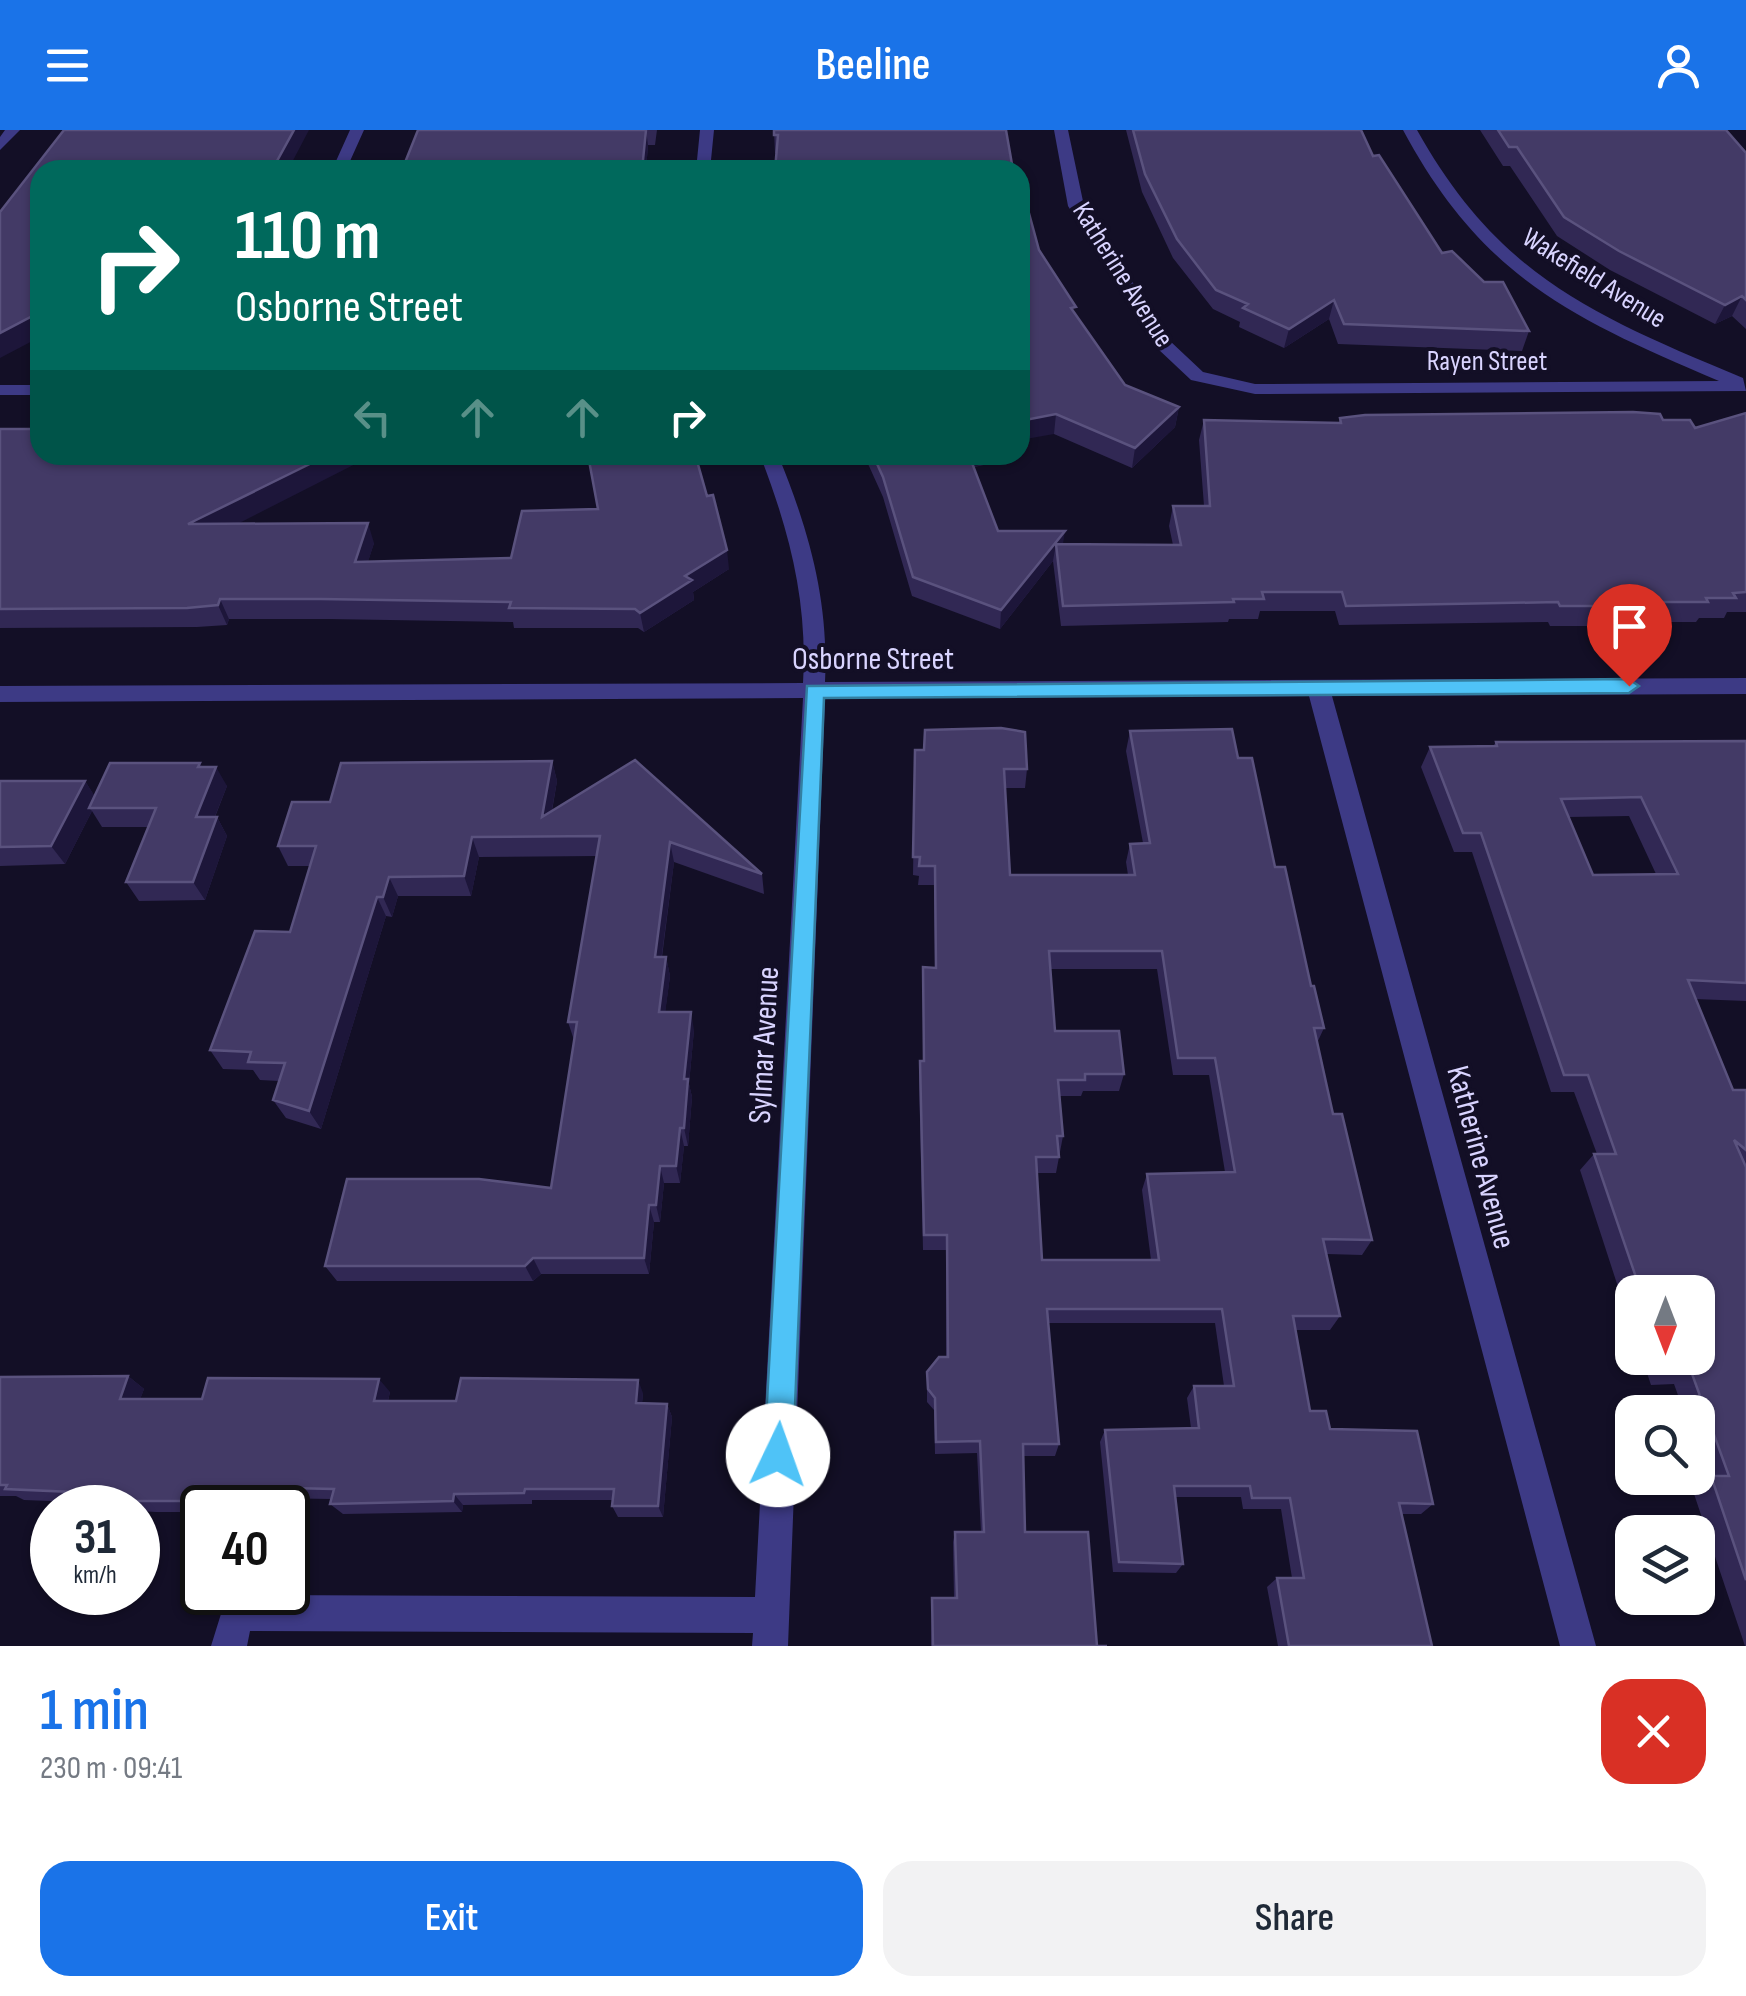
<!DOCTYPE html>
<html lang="en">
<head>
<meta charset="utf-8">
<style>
  :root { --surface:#fff; --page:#f2f2f3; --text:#1f2937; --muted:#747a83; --accent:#1a73e8 }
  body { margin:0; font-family:"Sofia Sans Condensed",sans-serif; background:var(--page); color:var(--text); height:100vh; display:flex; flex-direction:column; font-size:38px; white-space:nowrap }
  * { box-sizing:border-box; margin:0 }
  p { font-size:32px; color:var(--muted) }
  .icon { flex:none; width:55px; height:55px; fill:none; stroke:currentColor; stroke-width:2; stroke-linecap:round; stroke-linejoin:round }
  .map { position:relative; height:1516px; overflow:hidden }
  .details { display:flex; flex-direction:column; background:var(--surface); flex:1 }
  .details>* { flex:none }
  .guide { position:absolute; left:30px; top:30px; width:1000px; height:305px; border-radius:30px; box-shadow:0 2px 8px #0004; background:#00695c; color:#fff; overflow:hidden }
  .needle { width:65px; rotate:180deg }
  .controls { position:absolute; left:1615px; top:1145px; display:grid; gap:20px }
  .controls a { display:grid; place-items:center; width:100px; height:100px; border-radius:20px; background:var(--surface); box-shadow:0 2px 8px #0004; font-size:50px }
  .speed { position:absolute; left:30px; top:1355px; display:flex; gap:20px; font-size:50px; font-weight:700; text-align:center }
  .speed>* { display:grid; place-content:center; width:130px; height:130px; border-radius:50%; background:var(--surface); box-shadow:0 2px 8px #0004; line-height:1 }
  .speed small { font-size:25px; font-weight:400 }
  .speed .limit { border:5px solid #111; border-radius:15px; background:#fff; color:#111 }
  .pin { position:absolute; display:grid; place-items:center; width:85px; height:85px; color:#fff; margin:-102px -42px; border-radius:50% 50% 50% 0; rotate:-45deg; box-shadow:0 0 10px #0007 }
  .pin .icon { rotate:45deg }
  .me { position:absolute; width:110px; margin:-55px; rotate:3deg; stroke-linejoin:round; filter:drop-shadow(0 0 8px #0008) }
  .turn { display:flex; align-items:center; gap:35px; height:210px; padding:0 40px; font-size:45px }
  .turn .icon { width:130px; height:130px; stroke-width:2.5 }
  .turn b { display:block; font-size:70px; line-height:85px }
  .lanes { display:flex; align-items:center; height:95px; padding:0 40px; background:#0003; justify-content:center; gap:50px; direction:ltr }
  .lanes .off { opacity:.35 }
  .round { display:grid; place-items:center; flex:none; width:105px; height:105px; border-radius:30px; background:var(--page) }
  .overview { display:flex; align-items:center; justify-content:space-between; height:170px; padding:0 40px }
  h1 { font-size:60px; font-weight:600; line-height:75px; color:var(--accent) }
  .action { display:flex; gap:20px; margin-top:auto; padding:20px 40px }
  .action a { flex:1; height:115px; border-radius:30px; background:var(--accent); color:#fff; font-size:40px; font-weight:600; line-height:115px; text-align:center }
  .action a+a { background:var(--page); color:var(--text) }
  header { display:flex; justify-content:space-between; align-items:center; height:130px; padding:0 40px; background:var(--accent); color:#fff; font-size:45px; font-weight:600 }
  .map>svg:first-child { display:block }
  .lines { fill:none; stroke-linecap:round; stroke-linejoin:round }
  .minor { fill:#3d3a85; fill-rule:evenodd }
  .wall { fill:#312854; fill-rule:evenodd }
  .shaded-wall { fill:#1d163a }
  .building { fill:#433a66; stroke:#5a527e; stroke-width:2.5; fill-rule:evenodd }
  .route { fill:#4fc3f7; stroke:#337fa1; stroke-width:2.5 }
  .labels { text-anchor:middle; stroke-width:8; stroke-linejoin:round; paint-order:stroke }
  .far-street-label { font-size:28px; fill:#d9d4ff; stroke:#130f26 }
  .street-label { font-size:32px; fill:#d9d4ff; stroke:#130f26 }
</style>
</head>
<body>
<header><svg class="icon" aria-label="menu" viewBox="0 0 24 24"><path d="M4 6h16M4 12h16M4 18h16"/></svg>Beeline<svg class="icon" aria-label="person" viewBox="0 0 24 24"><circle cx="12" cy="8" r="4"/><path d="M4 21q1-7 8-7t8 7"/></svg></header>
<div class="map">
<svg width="1746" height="1516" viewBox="0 0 1746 1516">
  <rect width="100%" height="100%" fill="#130f26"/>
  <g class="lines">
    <path class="minor" d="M5,0H20L0,20V7Z
      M350,0H364L346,40H332Z
      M700,0H714L710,40H696Z
      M1054,0H1068L1084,76L1170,211L1203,242L1255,254L1719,251C1571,188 1482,147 1403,0H1417C1499,147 1595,186 1743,248L1746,261L1255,264L1191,250L1157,218L1068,76Z
      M0,255H40V265H0Z
      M760,325H778C809,400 829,471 825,552L1746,548V564L1332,566L1596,1516H1560L1309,566L825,568L788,1516H752L753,1503L250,1501L247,1516H211L225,1471L237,1465L755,1467L803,568L0,572V556L803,553C808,471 789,400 760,325Z"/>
  </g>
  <path class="wall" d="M418,0H657L655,15H648L646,40H402Z
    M774,0H1006L776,23H775Z
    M1126,0H1361L1373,26L1442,123L1529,201L1522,221L1338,214L1329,189L1284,218L1239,197L1240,192L1213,179L1173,128L1142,62Z
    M1480,0H1726L1746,23V199L1732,186L1715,194L1610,140L1557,106L1510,36H1503Z
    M1039,120L1075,184L1125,255L1179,277L1175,297L1132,338L1054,304Z
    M1746,283V482H1727L1724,488H1699L1696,492H1596L1594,496H1550L1548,492L1339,495L1335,481H1260L1258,489H1229L1228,492L1061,496L1053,431L1000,499L912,466L883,367L864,325H994L993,333L974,337L998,401L1063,414L1173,415L1169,396L1173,376H1204L1199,310L1204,290L1339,293L1340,288L1663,290L1695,298Z
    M0,299L237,394L374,413L368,431L729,439L693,462L694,470L644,502L638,498H514L513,492L329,489H229L227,495L197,497L0,498Z
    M1130,601L1238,628L1275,737L1324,898L1317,913L1333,984L1372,1110L1362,1125L1327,1124L1340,1186L1330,1200H1296L1310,1281L1330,1299L1433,1374L1421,1384H1401L1432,1516H1278L1267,1457L1277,1448H1292L1281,1379H1243L1241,1367H1176L1183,1434L1176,1443L1113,1442L1100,1312L1105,1300L1191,1298L1187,1268L1194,1256H1224L1215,1193H1048L1059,1314L1055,1326H1023L1025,1402L1097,1516H1107H931L932,1468H954L953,1412L955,1402H981L977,1323L935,1324L934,1280L927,1272V1242L946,1227V1120H923L919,948L920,931H923V837L935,838L934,755H918L919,746L913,745L915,620L1027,639L1025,658H1005L1010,745H1128L1126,732L1130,714L1143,713L1126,621ZM1050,839H1157L1173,945H1209L1225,1042L1147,1044L1142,1060L1151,1130H1042L1037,1043H1056L1063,1006L1060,966H1081L1083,961H1119L1124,944L1055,901Z
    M1746,611V871L1695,869L1733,960H1746V1516H1745L1692,1358L1707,1349L1698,1322V1282H1684L1674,1254L1651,1255L1642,1228H1698V1162H1632V1200L1580,1040L1594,1024H1597L1574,962H1551L1472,722H1454L1421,637L1430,617L1493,616L1496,612ZM1629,686L1656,744L1593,745L1569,687Z
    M635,630L762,744L764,764L674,732L662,827H666L670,846L665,882L694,900L689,954L692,967L688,1016H684L680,1053H664L660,1092H654L649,1144H541L533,1151H337L325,1136L551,1058L574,910L568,892L596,726L479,727L471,766H398L392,787L386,786L321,999L286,988L273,970L279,951L260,950L253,940L223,939L210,920L290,802L310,736H288L278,716L330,672L552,631L557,651L552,681Z
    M203,637L227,656L215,687H217L227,706L205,770L139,771L126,752L148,697H102L92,681L65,734L0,736V651H85L95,667Z
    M128,1246L144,1259L140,1269H202L390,1262L388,1271H456L643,1263L642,1273L667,1274L672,1287L663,1387H618L612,1376L613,1370H532V1374L463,1375L462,1382L343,1384L330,1374L331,1369L210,1367L207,1378H202V1382H156L138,1381V1378H84L75,1372L24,1370L16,1366H0V1247Z"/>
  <path class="shaded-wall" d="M294,0H309L288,40H272Z
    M646,0L648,15L646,40H642Z
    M1742,166L1732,186L1715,194L1725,175Z
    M1334,170L1329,189L1284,218L1289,199Z
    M40,182V207L0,228V203Z
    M1179,277L1175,297L1132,338L1135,318Z
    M1056,284L1054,304L1020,310V291Z
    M328,325H373L198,414L188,394Z
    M966,325H994L993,333L966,338Z
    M368,393L374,413L362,451L355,432Z
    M1065,401L1062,420L1056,414L1053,431L1000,499L1001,480Z
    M727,420L729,439L693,462L694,470L644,502L640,483L685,446Z
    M220,469L229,489L227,495L218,475Z
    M552,631L557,651L547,707L542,687Z
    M200,633L211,651L216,637L227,656L207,706L196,687L198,637Z
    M85,651L97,670L89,678L92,681L65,734L51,716Z
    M217,687L227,706L205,770L193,752Z
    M472,707L479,727L471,766L464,746Z
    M670,712L674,732L659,846L655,827Z
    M389,747L398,766L392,787L383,767Z
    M377,767L386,786L321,999L309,981Z
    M666,827L670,846L663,900L659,882Z
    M691,882L694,900L689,954L692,967L688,1016L684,998V949Z
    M680,998L684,1016L680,1053L676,1036Z
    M660,1036L664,1053L660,1092L656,1075Z
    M649,1075L654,1092L649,1144L644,1128Z
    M533,1128L541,1144L533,1151L525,1136Z
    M128,1246L144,1259L136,1281L120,1269Z
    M379,1249L390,1262L385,1283L374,1271Z
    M638,1250L643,1263L641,1285L636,1273Z
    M667,1274L672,1287L663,1387L658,1376Z
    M195,1356L210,1367L207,1378H202V1380L191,1371Z
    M454,1364L463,1375L462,1382L453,1371Z"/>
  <path class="building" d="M64,0H294L272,40H40V182L0,203V82Z
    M418,0H646L642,40H402Z
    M774,0H1006L1013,40H775L778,5H774Z
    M1133,0H1361L1373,26L1379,25L1442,123L1452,121L1484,152H1503L1529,201L1344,194L1334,170L1289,199L1243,178L1248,174L1216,160L1177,109L1145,44Z
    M1498,0H1726L1746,23V170L1742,166L1725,175L1619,121L1564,87L1517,17H1509Z
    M1020,65H1024L1039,120L1076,177L1071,178L1125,255L1179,277L1135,318L1056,284L1020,291Z
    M1633,282L1660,284L1663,290H1690L1695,298L1746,283V462L1733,463L1736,468H1706L1708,472H1602L1604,476H1560L1558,472L1346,476L1342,462H1262L1264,469H1233L1234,472L1063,476L1056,414L1181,415L1173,376H1210L1204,290L1341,293L1340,288L1365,285Z
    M0,299H40V325H328L188,394L368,393L355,432L511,428L522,381L598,379L588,325H688L690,332L697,331L707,366L713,365L727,420L685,446L692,450L640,483L635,479L509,478L511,472L321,469H220L218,475L187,478L0,479Z
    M873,325H969L998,401H1065L1001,480L913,447L883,347Z
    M1001,598L1025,602L1027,639H1004L1010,745H1135L1130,714L1150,713L1130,601L1232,599L1238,628H1252L1275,737H1285L1311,856H1314L1324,898H1314L1333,984H1342L1372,1110L1323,1109L1340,1186H1293L1310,1281H1326L1330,1299L1417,1301L1433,1374L1399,1373L1432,1516H1289L1277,1448H1304L1290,1368H1252L1250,1356H1174L1183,1434L1119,1432L1105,1300L1199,1298L1194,1256H1234L1222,1179H1047L1059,1314H1023L1025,1402H1088L1097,1516H1107H933L932,1468H957L955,1402H984L980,1311L936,1312L935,1268L928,1259L927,1242L939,1227H948L947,1105H924L920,931H924L923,837L936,838L935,736H919L920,727H913L915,620H924L925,600ZM1049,821H1162L1178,928H1215L1235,1042L1147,1044L1159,1130H1042L1036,1027H1059L1057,1006H1063L1058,950H1085V944H1124L1119,901H1055Z
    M1746,611V853L1688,850L1733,960H1746V1020L1734,1010L1746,1037V1450L1711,1346H1729L1691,1241L1668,1242L1663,1228H1698V1162H1641L1594,1024H1616L1588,945H1564L1481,703H1463L1430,617L1497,616L1496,612ZM1641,667L1678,744L1593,745L1561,669Z
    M635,630L762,744L670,712L655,827H666L659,882H691L684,949H688L684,998H680L676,1036H660L656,1075H649L644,1128H533L525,1136H325L347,1049H479L551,1058L577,892H568L600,706L472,707L464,746L389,747L383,767H377L309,981L273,970L285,933L248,932L251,922L210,920L255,801L290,802L316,716H278L292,672H330L341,633L552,631L542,687Z
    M110,633H200L198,637H216L196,687H217L193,752H126L156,678H89Z
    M0,651H85L51,716L0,717Z
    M128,1246L120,1269H202L208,1248L379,1249L374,1271H456L461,1248L638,1250L636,1273L667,1274L658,1376H612L614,1359H525L524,1363L454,1364L453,1371L330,1374L334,1359L195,1356L191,1371H139L70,1369L72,1362L5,1359L7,1355H0V1247Z"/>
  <path class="route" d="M1629,549L1639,556L1629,563L824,568L793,1325L789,1336L778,1340L768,1336L764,1325L807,556Z"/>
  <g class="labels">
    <g class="far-street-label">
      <text transform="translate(1124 144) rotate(58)" y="10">Katherine Avenue</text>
      <text transform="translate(1595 147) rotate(32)" y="10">Wakefield Avenue</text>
      <text x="1487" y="240">Rayen Street</text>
    </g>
    <g class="street-label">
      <text x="873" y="539">Osborne Street</text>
      <text transform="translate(763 915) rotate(-87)" y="11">Sylmar Avenue</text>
      <text transform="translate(1482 1027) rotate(75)" y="11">Katherine Avenue</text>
    </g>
  </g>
</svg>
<div class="controls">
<a><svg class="needle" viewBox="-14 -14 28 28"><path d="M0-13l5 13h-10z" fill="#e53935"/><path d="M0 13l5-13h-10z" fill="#747a83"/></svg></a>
<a><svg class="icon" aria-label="search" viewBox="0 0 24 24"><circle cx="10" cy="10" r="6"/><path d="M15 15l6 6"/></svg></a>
<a><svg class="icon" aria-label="layers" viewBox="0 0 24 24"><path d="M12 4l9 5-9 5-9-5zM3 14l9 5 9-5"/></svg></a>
</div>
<div class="speed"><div>31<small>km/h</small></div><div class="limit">40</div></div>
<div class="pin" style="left:1629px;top:556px;background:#d93025"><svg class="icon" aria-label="arrive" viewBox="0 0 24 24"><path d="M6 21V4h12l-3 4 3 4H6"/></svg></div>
<svg class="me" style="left:778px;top:1325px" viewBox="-20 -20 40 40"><circle r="19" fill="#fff"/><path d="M0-13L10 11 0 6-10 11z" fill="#4fc3f7"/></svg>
<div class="guide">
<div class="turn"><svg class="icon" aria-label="right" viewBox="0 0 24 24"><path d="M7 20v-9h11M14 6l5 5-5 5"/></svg><div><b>110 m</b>Osborne Street</div></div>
<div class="lanes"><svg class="icon off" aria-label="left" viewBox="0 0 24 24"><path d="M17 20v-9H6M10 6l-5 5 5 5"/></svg><svg class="icon off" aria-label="ahead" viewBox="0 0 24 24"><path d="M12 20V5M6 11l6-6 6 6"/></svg><svg class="icon off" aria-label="ahead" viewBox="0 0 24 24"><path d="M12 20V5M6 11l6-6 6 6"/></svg><svg class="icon" aria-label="right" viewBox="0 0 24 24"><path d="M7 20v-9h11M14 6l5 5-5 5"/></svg></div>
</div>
</div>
<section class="details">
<div class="overview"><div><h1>1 min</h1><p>230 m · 09:41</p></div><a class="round" style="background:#d93025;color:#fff"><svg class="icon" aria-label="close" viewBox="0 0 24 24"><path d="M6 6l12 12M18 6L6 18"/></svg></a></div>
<div class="action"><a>Exit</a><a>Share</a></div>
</section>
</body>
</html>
